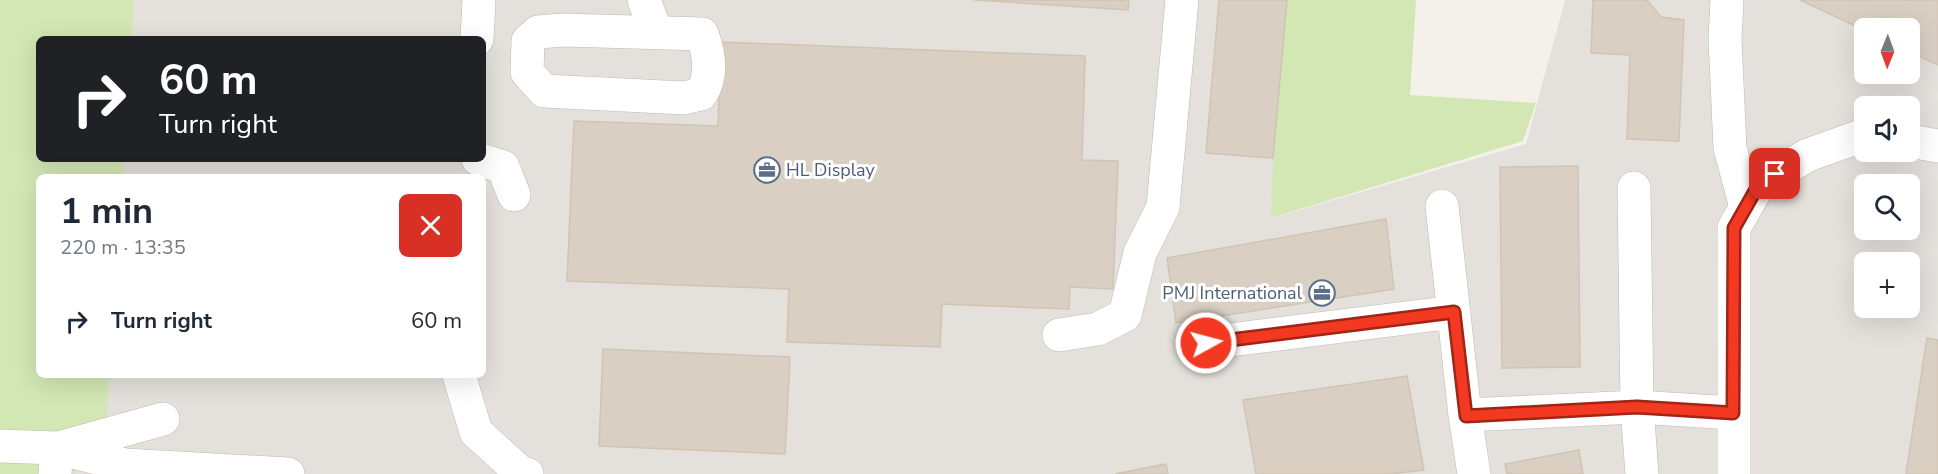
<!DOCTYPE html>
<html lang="en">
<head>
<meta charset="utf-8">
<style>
  :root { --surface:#fff; --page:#f2f2f3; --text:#1f2937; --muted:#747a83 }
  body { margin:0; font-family:"Nunito Sans",sans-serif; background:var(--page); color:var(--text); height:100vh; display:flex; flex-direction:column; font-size:22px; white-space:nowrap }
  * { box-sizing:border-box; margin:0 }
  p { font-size:20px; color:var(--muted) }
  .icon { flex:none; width:33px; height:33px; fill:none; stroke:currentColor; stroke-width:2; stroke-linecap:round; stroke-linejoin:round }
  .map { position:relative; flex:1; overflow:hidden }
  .side { position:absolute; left:36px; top:174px; width:450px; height:204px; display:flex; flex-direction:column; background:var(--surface); border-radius:9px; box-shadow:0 6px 24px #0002 }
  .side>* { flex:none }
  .hud { position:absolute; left:36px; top:36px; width:450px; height:126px; border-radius:9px; box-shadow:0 6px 24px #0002; background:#202124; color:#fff; overflow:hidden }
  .needle { width:39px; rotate:181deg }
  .tools { position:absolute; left:1854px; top:18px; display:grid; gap:12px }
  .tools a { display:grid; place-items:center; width:66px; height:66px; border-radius:9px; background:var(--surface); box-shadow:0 6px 24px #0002; font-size:30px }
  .pin { position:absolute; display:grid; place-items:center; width:51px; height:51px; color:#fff; margin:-26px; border-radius:12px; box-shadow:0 3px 9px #0006 }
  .me { position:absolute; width:66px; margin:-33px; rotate:83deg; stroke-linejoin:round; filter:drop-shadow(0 0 4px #0008) }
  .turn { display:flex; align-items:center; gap:21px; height:126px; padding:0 24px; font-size:27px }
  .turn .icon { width:78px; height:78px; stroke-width:2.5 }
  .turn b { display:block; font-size:42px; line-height:51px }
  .round { display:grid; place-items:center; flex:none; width:63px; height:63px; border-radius:9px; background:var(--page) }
  .headline { display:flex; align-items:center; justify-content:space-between; height:102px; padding:0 24px }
  h1 { font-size:36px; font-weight:700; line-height:45px }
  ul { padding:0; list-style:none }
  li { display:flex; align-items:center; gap:18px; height:90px; padding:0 24px }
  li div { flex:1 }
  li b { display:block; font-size:22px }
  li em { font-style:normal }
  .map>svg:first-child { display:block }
  .industrial { fill:#e4e0db; fill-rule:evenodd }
  .green { fill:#d2e7b4 }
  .building { fill:#d9cfc3; stroke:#d1c4b3; stroke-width:1.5 }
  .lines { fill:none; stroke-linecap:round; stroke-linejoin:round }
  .minor-casing { stroke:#c0b8ad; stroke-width:34 }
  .minor { stroke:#fff; stroke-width:33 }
  .route-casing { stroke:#9f2516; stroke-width:15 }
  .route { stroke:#f43922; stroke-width:10 }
  .labels { text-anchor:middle; stroke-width:6; stroke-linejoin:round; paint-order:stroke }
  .service-label { font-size:18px; fill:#4e5e75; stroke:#fff; text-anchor:start }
</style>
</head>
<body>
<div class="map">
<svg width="1938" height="474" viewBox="0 0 1938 474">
  <rect width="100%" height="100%" fill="#f4f1ea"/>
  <path class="industrial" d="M0,0H1289L1272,218L1526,144L1565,0H1938V474H0ZM1864,28H1910V74H1864ZM39,39H483V159H39ZM1864,106H1910V152H1864ZM39,177H483V375H39ZM1864,184H1910V230H1864ZM1864,262H1910V308H1864Z"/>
  <path class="green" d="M0,0H134L132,39H39V159H124L122,177H39V375H109L104,457L72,474H0Z
    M1287,0H1416L1410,95L1536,103L1523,141L1271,218L1273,158Z"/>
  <path class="building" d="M974,0H1129L1128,10Z
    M1219,0H1287L1273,158L1206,153Z
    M1593,0H1647L1661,17L1684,20L1679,141L1627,139L1630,55L1591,53Z
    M1800,0H1938V65L1910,52V28L1864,30Z
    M721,42L1085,56L1082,160L1118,161L1113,289L1070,287L1069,309L942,304L940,347L787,342L789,289L567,281L574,121L718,126Z
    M1578,166L1580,367L1502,368L1500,167Z
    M1386,219L1394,289L1176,323L1167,258Z
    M1927,338L1938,340V474H1906Z
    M603,349L790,357L785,454L599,446Z
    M1407,376L1424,470L1389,474H1256L1243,400Z
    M1579,450L1583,474H1507L1505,464Z
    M1166,464L1168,474H1115Z"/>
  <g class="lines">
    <g class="minor-casing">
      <path id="minor" d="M644,0L656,32
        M1727,0L1725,39L1730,148L1746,207
        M564,30L702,34C709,53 713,76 701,94L684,98L544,91L527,72L528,41L538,32Z
        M477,39L479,0
        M1910,141L1938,146
        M478,159L503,167L514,195
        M1634,188L1637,407L1642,474
        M1442,206L1465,415
        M1059,335L1098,329L1125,315L1140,253L1163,207L1182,0
        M1206,343L1454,312
        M459,375L476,432L520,472L527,474
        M0,446L57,448L55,474
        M57,448L125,465L288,474
        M59,448L163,419
        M1474,474L1465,415L1637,407L1733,413
        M1734,474V228L1759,184L1808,155L1864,135"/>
    </g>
    <use href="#minor" class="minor"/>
  </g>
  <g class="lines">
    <g class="route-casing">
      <path id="route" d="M1206,343L1454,312L1466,416L1637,407L1733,413L1734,228L1759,184L1775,174"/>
    </g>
    <use href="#route" class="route"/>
  </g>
  <defs>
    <g id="office-ring" transform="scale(1.35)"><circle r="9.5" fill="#fff" stroke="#5c6f8a" stroke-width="1.5"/><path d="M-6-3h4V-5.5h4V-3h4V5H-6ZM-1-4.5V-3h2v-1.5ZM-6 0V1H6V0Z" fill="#5c6f8a"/></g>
  </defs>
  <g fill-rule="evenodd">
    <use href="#office-ring" x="767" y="170"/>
    <use href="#office-ring" x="1322" y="293"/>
  </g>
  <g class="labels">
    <g class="service-label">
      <text x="786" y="176">HL Display</text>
      <text x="1302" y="299" text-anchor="end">PMJ International</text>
    </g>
  </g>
</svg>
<div class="tools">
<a><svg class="needle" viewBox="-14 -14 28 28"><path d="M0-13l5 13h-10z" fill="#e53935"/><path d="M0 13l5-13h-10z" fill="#747a83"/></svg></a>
<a><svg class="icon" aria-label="sound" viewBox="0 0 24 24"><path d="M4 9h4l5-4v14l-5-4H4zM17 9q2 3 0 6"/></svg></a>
<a><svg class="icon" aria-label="search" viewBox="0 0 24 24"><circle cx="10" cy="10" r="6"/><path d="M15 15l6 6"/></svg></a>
<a>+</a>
</div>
<div class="pin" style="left:1775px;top:174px;background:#d93025"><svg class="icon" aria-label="arrive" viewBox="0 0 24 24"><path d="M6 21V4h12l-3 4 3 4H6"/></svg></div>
<svg class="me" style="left:1206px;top:343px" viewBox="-20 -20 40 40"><circle r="17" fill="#f43922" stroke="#fff" stroke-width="3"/><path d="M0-11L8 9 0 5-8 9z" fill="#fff"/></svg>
<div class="hud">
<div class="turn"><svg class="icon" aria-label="right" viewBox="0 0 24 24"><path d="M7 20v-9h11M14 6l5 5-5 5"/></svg><div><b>60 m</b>Turn right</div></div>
</div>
<section class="side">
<div class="headline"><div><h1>1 min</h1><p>220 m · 13:35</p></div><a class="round" style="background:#d93025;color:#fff"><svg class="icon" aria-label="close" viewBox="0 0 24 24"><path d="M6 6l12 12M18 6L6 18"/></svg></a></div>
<ul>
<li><svg class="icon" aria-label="right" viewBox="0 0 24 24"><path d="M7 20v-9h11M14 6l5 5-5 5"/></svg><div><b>Turn right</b></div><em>60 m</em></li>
</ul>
</section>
</div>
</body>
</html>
